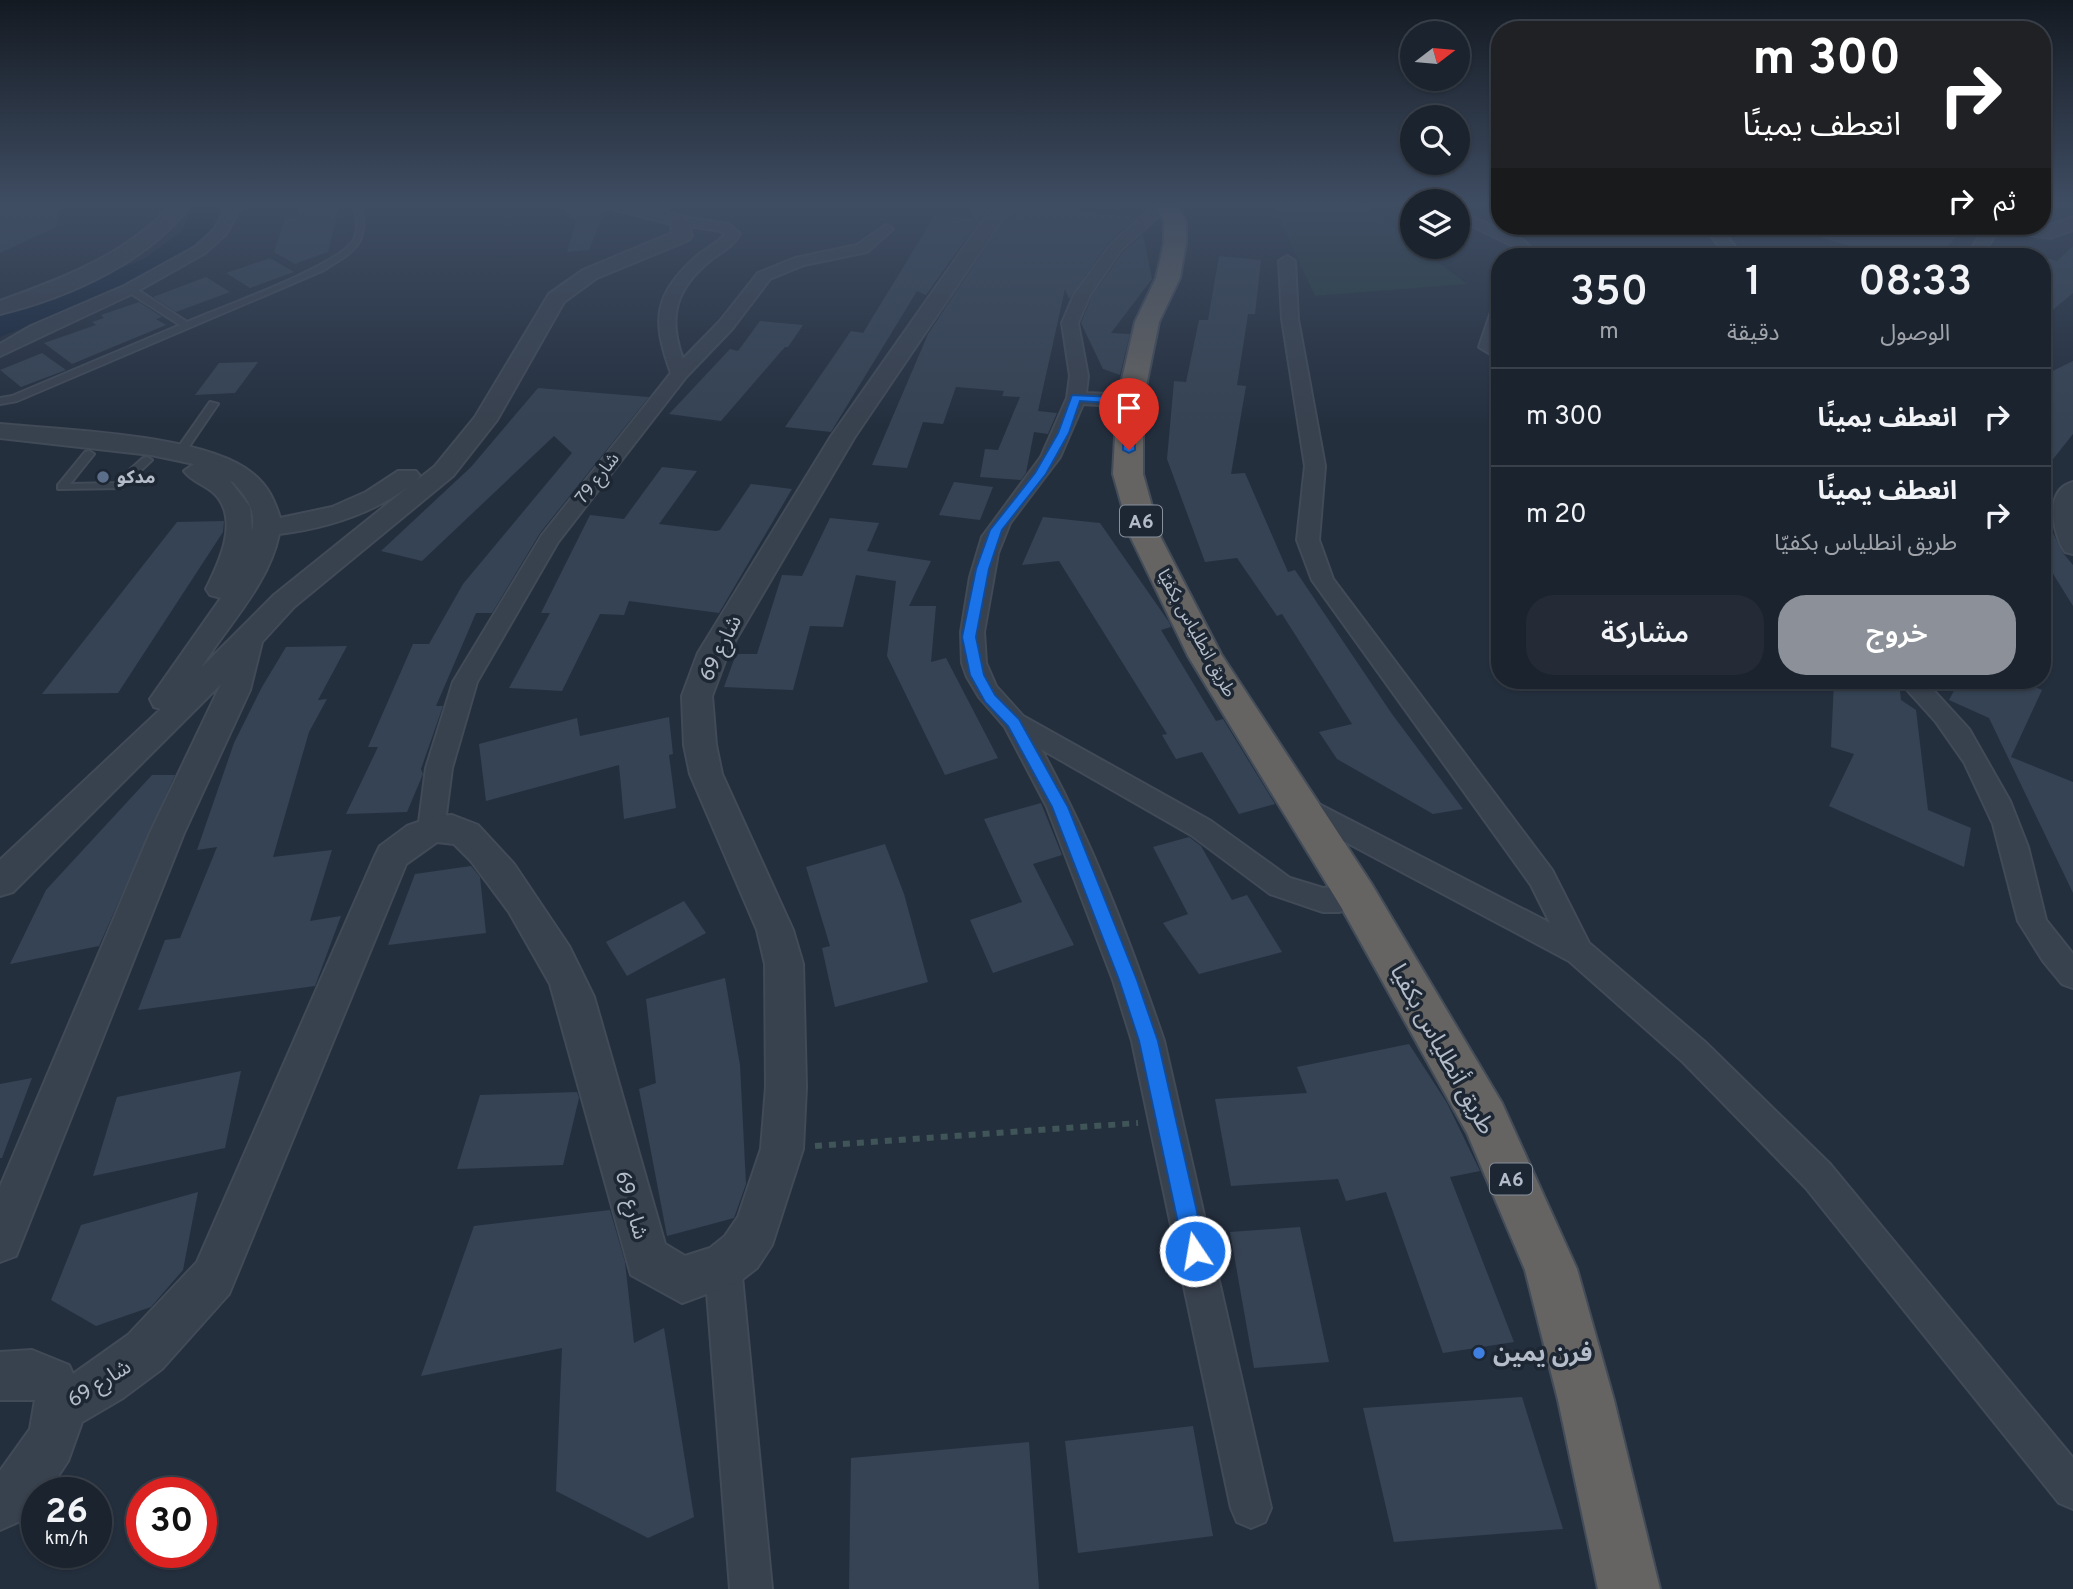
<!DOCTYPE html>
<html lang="ar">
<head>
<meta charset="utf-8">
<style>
  :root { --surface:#1b232e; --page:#242b36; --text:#f1f3f6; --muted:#a0a4aa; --line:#39404a; --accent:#8c9099 }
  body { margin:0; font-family:Overpass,"Noto Sans Arabic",sans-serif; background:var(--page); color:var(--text); direction:rtl; height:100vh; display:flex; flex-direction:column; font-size:26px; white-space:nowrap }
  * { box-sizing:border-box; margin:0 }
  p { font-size:23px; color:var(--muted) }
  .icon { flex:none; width:38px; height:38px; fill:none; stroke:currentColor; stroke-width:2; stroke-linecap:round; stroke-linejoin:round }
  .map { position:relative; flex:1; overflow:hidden; direction:ltr }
  .side { position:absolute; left:1491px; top:248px; width:560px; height:441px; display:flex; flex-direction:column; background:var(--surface); border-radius:28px; box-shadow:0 2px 5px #0004,0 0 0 2px var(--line); direction:rtl }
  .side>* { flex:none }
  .top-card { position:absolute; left:1491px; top:21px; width:560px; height:214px; border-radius:28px; box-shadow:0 2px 5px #0004,0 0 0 2px var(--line); direction:rtl; background:#202124; color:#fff; overflow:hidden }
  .needle { width:46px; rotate:74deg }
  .buttons { position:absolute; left:1400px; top:21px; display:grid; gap:14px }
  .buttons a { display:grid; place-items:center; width:70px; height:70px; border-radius:50%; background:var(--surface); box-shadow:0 2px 5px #0004,0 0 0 2px var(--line); font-size:35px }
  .speed { position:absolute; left:21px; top:1477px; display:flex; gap:14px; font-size:35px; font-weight:700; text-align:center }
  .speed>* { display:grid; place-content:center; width:91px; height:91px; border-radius:50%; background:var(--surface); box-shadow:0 2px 5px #0004,0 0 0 2px var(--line); line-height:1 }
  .speed small { font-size:18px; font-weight:400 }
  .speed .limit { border:10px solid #d22; background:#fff; color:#111 }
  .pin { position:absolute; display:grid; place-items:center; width:60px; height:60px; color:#fff; margin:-72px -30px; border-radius:50% 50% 50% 0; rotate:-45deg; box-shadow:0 0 7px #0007 }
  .pin .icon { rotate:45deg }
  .me { position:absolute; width:77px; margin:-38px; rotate:348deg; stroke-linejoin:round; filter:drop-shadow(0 0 5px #0008) }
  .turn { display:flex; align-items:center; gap:24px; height:147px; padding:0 35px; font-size:32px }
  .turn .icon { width:91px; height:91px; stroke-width:2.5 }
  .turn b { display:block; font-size:49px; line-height:60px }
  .then { display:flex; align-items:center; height:66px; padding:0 35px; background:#0003; gap:14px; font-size:26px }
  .eta { display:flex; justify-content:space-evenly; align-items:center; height:119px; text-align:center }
  .eta b { font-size:42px; font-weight:600; line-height:49px }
  .button { display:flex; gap:14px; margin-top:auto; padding:14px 35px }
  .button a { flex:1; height:80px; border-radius:28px; background:var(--accent); color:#fff; font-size:28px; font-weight:600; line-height:80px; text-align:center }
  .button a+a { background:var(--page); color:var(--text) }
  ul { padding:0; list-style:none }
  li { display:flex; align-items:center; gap:21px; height:98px; padding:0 35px; border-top:2px solid var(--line) }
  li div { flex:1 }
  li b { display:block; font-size:26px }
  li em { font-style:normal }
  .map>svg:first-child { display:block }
  .green { fill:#263c3f }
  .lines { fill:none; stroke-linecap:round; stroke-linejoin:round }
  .river { fill:#17263c; fill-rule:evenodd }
  .building { fill:#364354 }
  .service-casing { stroke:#414a57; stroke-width:4 }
  .minor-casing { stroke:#414a57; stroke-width:4 }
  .tertiary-casing { stroke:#414a57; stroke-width:4 }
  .trunk-casing { stroke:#434c59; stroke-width:4 }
  .path { stroke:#3f5557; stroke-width:6; stroke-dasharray:7 7; stroke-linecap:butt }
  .service { fill:#38414e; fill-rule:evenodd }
  .minor { fill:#38414e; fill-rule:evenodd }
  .tertiary { fill:#38414e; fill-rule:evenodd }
  .trunk { fill:#656462; fill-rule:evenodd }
  .route { fill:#1a73e8; stroke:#114b97; stroke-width:2 }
  .service-dot { fill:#5c6f8a; stroke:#1d2633; stroke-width:2.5 }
  .shop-dot { fill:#3f7fe0; stroke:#1d2633; stroke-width:2.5 }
  .labels { text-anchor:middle; stroke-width:7; stroke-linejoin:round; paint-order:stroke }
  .far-poi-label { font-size:18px; font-weight:bold; fill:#b4bcc9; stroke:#1d2633; text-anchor:start }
  .far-street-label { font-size:18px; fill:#b4bcc9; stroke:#1d2633 }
  .shield { fill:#1d2633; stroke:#878f9c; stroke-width:2 }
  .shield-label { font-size:19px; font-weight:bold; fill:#b4bcc9 }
  .street-label { font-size:21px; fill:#b4bcc9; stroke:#1d2633 }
  .near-street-label { font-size:24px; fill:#b4bcc9; stroke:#1d2633 }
  .near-poi-label { font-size:24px; font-weight:bold; fill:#b4bcc9; stroke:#1d2633; text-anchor:start }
</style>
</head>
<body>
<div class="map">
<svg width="2073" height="1589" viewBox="0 0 2073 1589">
  <rect width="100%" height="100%" fill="#242f3e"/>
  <path class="green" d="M1272,203H1362L1412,242V247H1418L1467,284L1315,296Z"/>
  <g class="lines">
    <path class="river" d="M195,203H223L203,243L166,271L0,337V316L144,259L181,232Z"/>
  </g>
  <path class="building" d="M0,203H62L56,227L0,253Z
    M300,203H340L328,252L295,264L274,252L285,218L296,217Z
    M552,203H600L605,210L589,250L567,252L576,221Z
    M972,203H992L926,295L917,291L831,432L785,427L851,331L863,333L935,215L971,218Z
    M1015,203H1074L1071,210L1137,217L1109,242L1069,299L1065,289L1038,411L1057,413L1048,434L1034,432L1026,473L1021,480L980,477L985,449L998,450L1020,397L1002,396L1004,391L956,387L943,424L923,422L907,468L872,465L928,334Z
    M1803,226H1968L1936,257H1888L1802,232Z
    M1143,234L1152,279L1111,333L1130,334L1120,375L1103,369L1081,323L1092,296L1123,252Z
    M2073,246V293L2042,319V257L2057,261Z
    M1219,256L1261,260L1255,314H1248L1237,385L1246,386L1231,474L1245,473L1288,572L1295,570L1392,714L1463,809L1433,814L1337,759L1319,732L1352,724L1282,614L1277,616L1237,558L1205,562L1167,459L1174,381L1186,382L1199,320H1208Z
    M270,258L294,272L250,288L226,273Z
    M206,277L230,292L176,312L153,297Z
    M139,302L162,317L156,319L166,325L72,364L44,343L96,325L92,322L104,318L101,315Z
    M760,321L803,325L788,347H785L721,421L669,414L730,349L738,351Z
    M42,353L66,370L21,387L0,370Z
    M2073,361V434L2042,473V376Z
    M258,362L235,393L195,395L219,363Z
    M538,388L649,397L540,533L492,613H476L436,706H443L421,769L423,774L407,812L346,814L378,747H368L413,644H429L463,584L572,453L554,436L422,561L381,551L471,467Z
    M662,467L697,471L659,524L716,531L720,530L751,484L792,489L719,613L629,601L624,615L600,614L562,691L509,688L550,613H541L590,515L624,519Z
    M954,482L993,487L980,520L939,515Z
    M2042,511L2063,553L2073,565V606L2042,556Z
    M1043,517L1100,523L1169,622L1171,627L1161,630L1216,721L1223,719L1275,804L1239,814L1202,752L1176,759L1162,735L1167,734L1059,561L1022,565Z
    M830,518L879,523L867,551L931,561L909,606H936L931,662L946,658L998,758L945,775L887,656L896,581L856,575L843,627L810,626L793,690L724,687L736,654H757L782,575L802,576Z
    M224,521L223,532L118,693L42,694L177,522Z
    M347,646L318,700L327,699L309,732L273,857L332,850L310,921L341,916L315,986L138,1010L165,940L180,938L217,847L197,850L234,743L262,687L286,647Z
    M1834,681H1864L1900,691L1901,700L1916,710L1928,810L1971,828L1964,867L1829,806L1854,754L1831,747Z
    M1959,681H2021L2042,690L2011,757L2073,782V893L1989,718L1949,700Z
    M669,717L673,754L669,755L676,808L624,819L619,765L486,801L479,744L577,718L580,736Z
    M152,775H175L99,946L10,964L46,890Z
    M1041,803L1062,855L1033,864L1074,945L993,973L970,920L1022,902L984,819Z
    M1189,837L1201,846L1232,900L1247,895L1282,952L1199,974L1163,923L1188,914L1153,847Z
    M885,844L904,894L928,982L835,1007L822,948L830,946L806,867Z
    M471,866L480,877L486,933L388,945L415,874Z
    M684,901L706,933L627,976L606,942Z
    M725,978L740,1065L746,1184L734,1218L667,1236L639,1089L656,1083L646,999Z
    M1409,1044L1447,1103L1480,1171L1450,1177L1514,1342L1443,1353L1386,1192L1346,1201L1338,1179L1231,1186L1215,1099L1307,1093L1297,1067Z
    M241,1071L225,1148L93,1176L117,1097Z
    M32,1078L2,1158H0V1084Z
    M577,1092L579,1098L563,1165L457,1169L480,1095Z
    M198,1192L183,1270L151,1307L96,1326L51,1300L81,1225Z
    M610,1210L625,1262L634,1343L664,1328L694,1517L648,1538L556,1491L562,1348L421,1376L474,1226Z
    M1300,1227L1329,1362L1254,1368L1230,1232Z
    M1522,1397L1563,1529L1394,1542L1363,1408Z
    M1193,1426L1213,1536L1078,1553L1065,1441Z
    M1029,1442L1039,1589H849L851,1458Z"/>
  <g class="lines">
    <g class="service-casing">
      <path id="service" d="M353,203H361C370,245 354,251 322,271L17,401L0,404V398L12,396L180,325L127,291V287H133L187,322C220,308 337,266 353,241C360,229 356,215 353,203Z
        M210,402L218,404L184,454H176L175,452Z
        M89,451L94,454L70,484L115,483L143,458L147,457L152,460L122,488L58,489V485L85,452Z"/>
    </g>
    <g class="minor-casing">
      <path id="minor" d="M229,203H243L226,234L205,253L136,292L0,356V344L31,326L124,286L195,247L215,229Z
        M1157,203L1172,204L1121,250L1090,295L1078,323L1088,376L1086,393L1130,395L1139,401L1130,407L1083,404L1060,457L1010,523L998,553L984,632L986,663L996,686L1023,716L1211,821L1290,878L1323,888L1356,884L1366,887L1370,895L1366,903L1339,912H1323L1270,894L1191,835L1041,749C1092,841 1130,941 1164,1041L1271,1508L1265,1522L1251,1528L1237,1522L1231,1508L1132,1041L1113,980L1047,807L1005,727L979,697L967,677L962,663L961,632L970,577L982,537L1041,457L1067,398L1070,376L1062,323L1074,295L1111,244Z
        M1458,210L1523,240L1533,250L1532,257H1516L1517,251L1513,246L1458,219Z
        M680,217L729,224L740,234C733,246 723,251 712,259C676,288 667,316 683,359L720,321L758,273L795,258L857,245L886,225L893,229L867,252L804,265L770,279L732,329L686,377L558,542L477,682L452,768L444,830L441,837L431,840L421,837L418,830L426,768L453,682L542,535L671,373C651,319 654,294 698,255C707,248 717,243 725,235L720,231L675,224L673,221Z
        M1704,226H1719L1743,257H1727Z
        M1986,226H2000L1982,257H1966Z
        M1287,256L1295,261L1298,319L1325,466L1319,540L1333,579L1552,870L1589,943L1705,1042L1830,1164L2073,1458V1509L2059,1503L1806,1188L1683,1062L1569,961L1293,814L1289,807L1293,800L1302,797L1311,800L1550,923L1531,885L1312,580L1297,540L1305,466L1282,319L1279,261Z
        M1500,304L1497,345L1500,360L1479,347L1492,309Z
        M2073,482V554L2065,552C2053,534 2043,490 2073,482Z
        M1899,681H1925L1969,729L2010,801L2028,847L2046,920L2073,954V988L2062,984L2043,961L2018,921L1993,824L1964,762L1936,722Z
        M723,1248L736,1253L741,1266L772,1589H730L705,1266L710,1253Z"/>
    </g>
    <g class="tertiary-casing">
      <path id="tertiary" d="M173,203H192C149,262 69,297 0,314V301C64,278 126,255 173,203Z
        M602,203H634L687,217L692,236L689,240L597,278L564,302L497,420L453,476L294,607L262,642L250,690L184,833L16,1256L0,1262V1187L150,833L221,684L13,892L0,896V860L161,709L154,707L150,699L221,598L210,595L206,589C219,563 240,520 215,494C206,485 192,482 184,471L194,464L151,455L0,438V424C62,430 205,434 252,473C268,486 274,499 280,518L332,507L366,492L398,471H416L420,476L416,481L435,466L475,417L549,294L583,270L672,233L671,224L605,207ZM230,481L233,482C247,497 257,511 252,532L250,507ZM411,485L274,595L201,668C228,624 268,586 279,534C327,528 372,514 411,485Z
        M995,203H1013L854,438L728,653L712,696L716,745L722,774L793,930L803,964L806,1087L803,1149L772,1245L757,1268L739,1282L682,1303L631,1275L550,984L509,912L471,861L454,844L437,842L406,864L229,1294L162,1369L123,1398L82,1422L68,1461L47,1493H37V1506L18,1522L0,1530V1471L30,1429L35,1400H0V1352L32,1350L69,1365L73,1374L128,1335L197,1262L375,856L380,846L407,826L435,816L452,815L478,825L514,864L569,946L594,997L665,1244L685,1256L710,1248L725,1236L738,1217L761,1149L766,1087L765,964L757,930L690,774L684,745L682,696L698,653L830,438Z
        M2073,217V230L2050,238L2009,232L2000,226H2048Z"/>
    </g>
    <g class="trunk-casing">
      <path id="trunk" d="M1154,203H1175L1186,221V243L1180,278L1159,322L1143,401V474L1161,538L1221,654L1371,883L1502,1103L1577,1269L1614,1400L1660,1589H1598L1558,1400L1525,1270L1467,1133L1341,907L1188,656L1131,538L1113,474L1117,401L1135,322L1156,278L1164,243V221Z"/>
    </g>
    <path class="path" d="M815,1146L1138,1123"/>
    <use href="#service" class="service"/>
    <use href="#minor" class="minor"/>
    <use href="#tertiary" class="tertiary"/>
    <use href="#trunk" class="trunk"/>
  </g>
  <linearGradient id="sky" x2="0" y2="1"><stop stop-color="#141a22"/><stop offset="0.48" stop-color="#3f4d63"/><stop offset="1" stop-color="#3f4d63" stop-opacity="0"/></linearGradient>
  <rect width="2073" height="426" fill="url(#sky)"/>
  <path class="route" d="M1072,395L1134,398L1135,450L1129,453L1123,450L1124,404L1080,401L1069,433L1046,474L1002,530L989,569L976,637L984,675L995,695L1019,719L1068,807L1137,980L1158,1041L1206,1251L1202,1258L1195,1261L1187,1258L1184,1251L1139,1041L1119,980L1052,807L1008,726L985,702L970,675L962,637L976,569L990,530L1035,473L1058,433Z"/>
  <circle class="service-dot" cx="103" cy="477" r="7"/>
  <circle class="shop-dot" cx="1479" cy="1353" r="7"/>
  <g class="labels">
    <g class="far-poi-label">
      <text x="117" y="483">مدكو</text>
    </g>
    <g class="far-street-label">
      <text transform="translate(597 478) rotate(-52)" y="6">شارع 79</text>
      <text transform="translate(1197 633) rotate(61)" y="6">طريق انطلياس بكفيّا</text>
    </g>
    <g class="shield">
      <rect x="1120" y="505.5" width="42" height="31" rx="5"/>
      <rect x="1490" y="1163.5" width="42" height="31" rx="5"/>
    </g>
    <g class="shield-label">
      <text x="1141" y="528">A6</text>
      <text x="1511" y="1186">A6</text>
    </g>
    <g class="street-label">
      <text transform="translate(720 648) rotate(-64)" y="7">شارع 69</text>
      <text transform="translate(632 1205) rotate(74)" y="7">شارع 69</text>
      <text transform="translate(99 1383) rotate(-32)" y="7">شارع 69</text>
    </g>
    <g class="near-street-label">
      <text transform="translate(1443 1049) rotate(61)" y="8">طريق أنطلياس بكفيا</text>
    </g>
    <g class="near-poi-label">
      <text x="1493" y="1361">فرن يمين</text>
    </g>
  </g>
</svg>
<div class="buttons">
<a><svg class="needle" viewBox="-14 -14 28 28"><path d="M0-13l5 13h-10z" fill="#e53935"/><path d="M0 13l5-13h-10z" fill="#a0a4aa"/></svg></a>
<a><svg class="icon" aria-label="search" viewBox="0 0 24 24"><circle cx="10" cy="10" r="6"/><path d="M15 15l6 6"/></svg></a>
<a><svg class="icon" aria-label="layers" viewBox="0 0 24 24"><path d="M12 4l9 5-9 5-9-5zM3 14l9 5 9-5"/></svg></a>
</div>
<div class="speed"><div>26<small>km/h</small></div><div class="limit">30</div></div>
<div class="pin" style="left:1129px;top:450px;background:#d93025"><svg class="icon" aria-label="arrive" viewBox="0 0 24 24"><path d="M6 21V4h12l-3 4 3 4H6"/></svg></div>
<svg class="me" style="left:1195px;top:1251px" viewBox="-20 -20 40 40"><circle r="17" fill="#1a73e8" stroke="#fff" stroke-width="3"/><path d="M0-11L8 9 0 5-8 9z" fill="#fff"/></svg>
<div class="top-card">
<div class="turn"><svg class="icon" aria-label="right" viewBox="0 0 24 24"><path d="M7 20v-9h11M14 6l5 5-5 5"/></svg><div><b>300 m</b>انعطف يمينًا</div></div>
<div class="then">ثم<svg class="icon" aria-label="right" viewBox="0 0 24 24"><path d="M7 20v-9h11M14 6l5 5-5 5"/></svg></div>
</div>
<section class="side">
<div class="eta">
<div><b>08:33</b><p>الوصول</p></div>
<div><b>1</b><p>دقيقة</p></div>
<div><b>350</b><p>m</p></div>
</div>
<ul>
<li><svg class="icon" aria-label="right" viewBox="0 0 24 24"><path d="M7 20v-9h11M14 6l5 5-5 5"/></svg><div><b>انعطف يمينًا</b></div><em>300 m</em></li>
<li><svg class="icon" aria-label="right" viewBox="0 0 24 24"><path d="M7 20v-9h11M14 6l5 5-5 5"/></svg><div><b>انعطف يمينًا</b><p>طريق انطلياس بكفيّا</p></div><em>20 m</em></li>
</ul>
<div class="button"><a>خروج</a><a>مشاركة</a></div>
</section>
</div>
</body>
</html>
